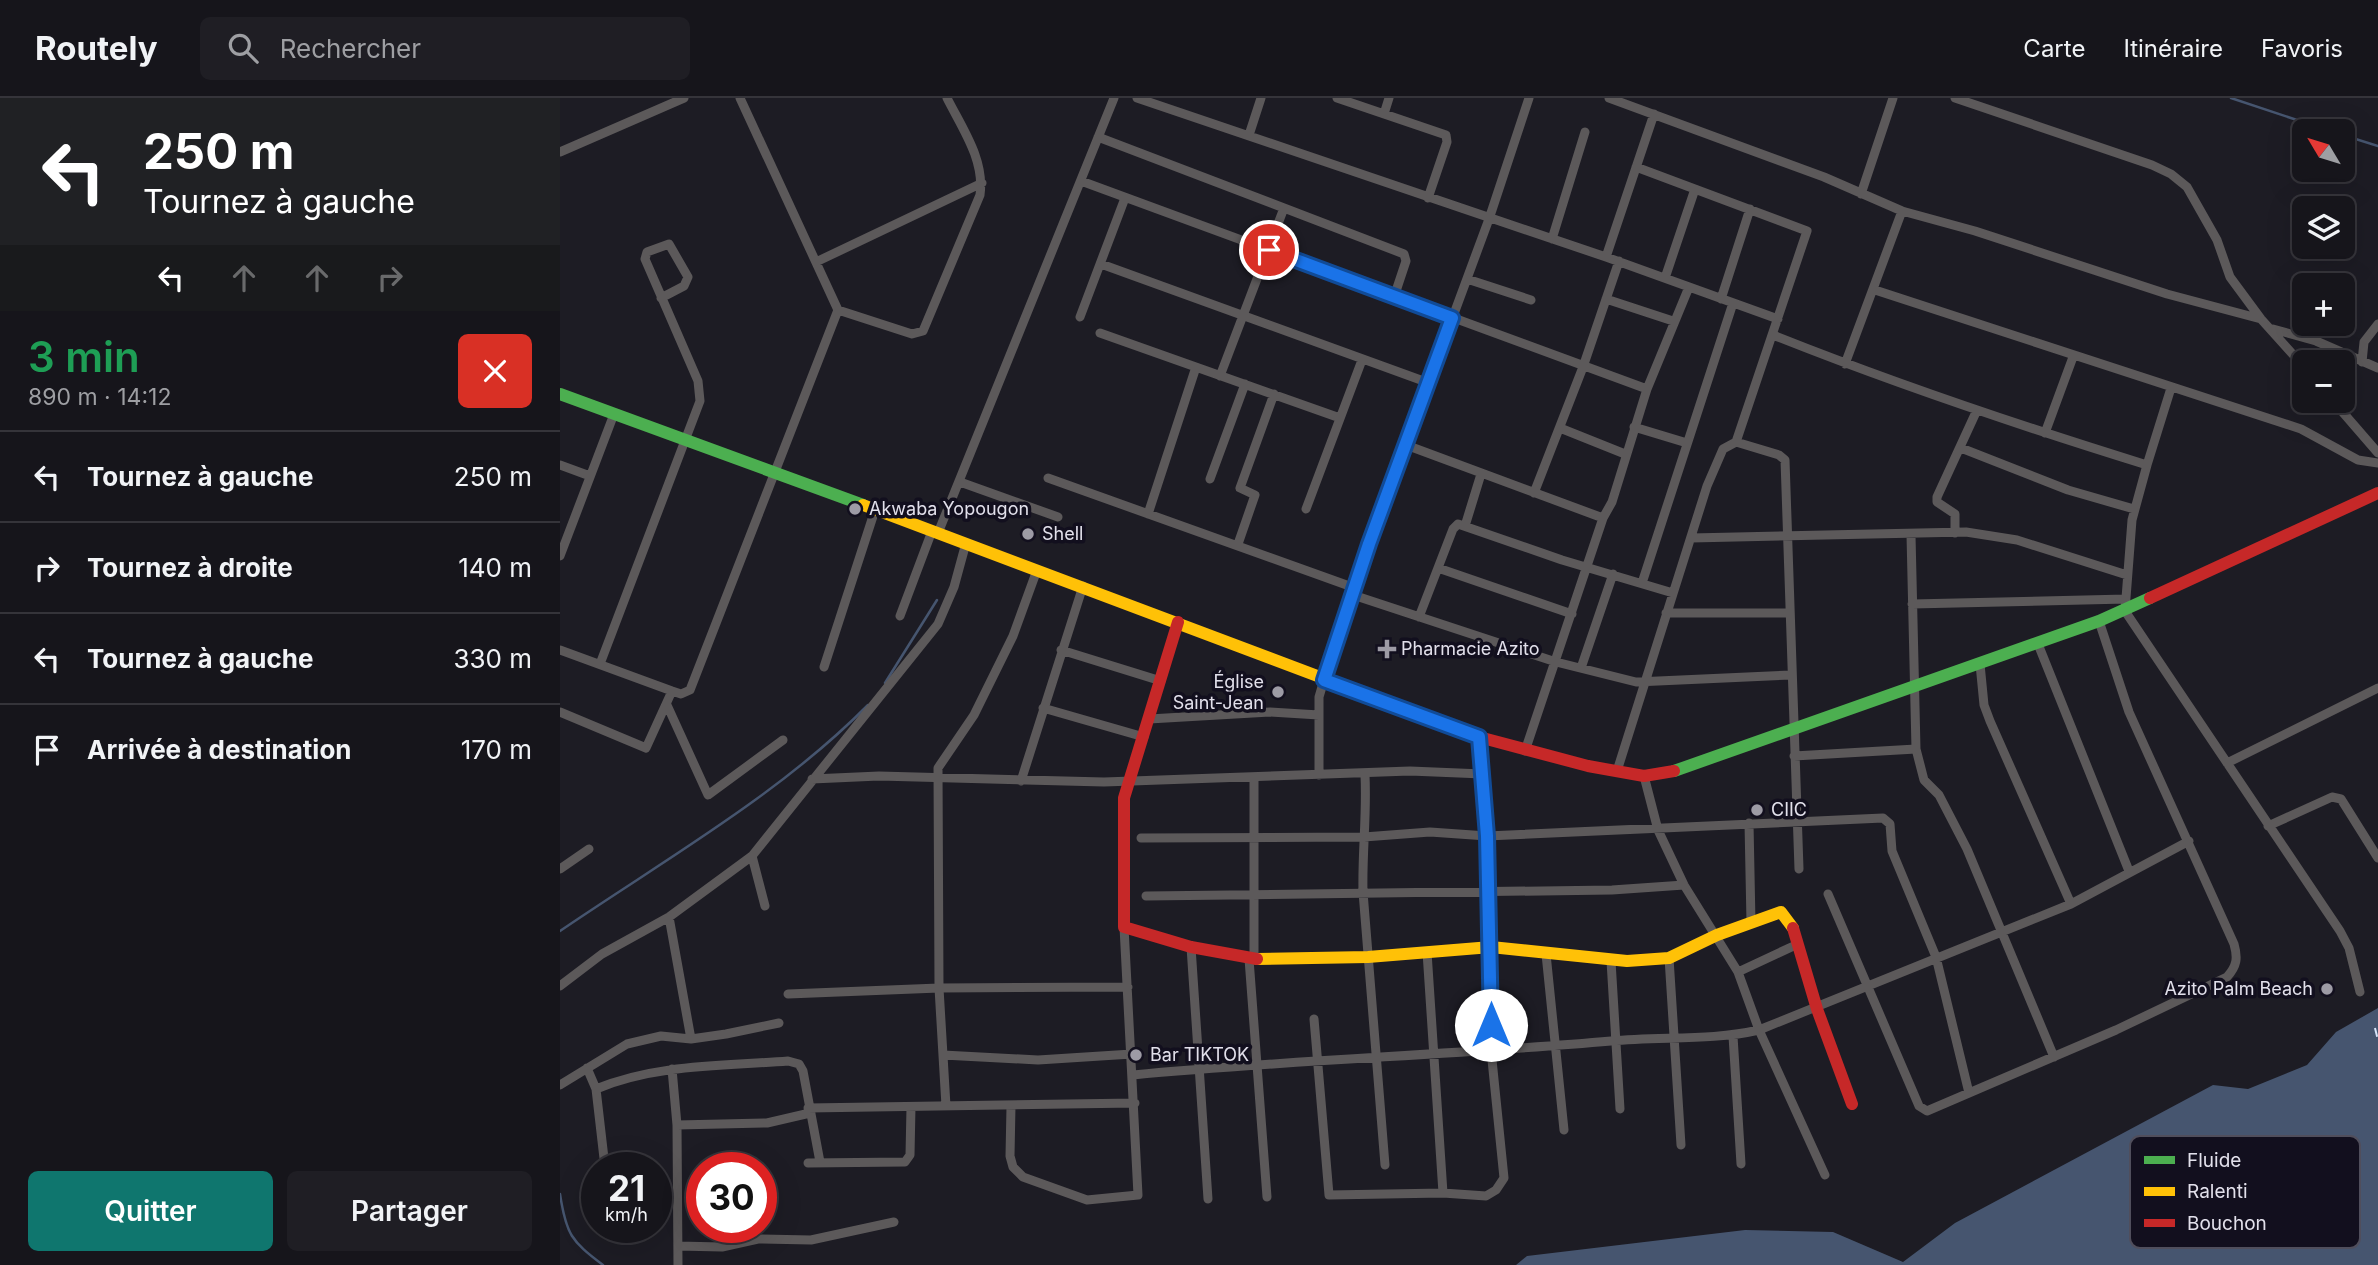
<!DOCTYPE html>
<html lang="fr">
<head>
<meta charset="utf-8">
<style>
  :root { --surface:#16151b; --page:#1f1e24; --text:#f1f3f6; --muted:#9e9fa3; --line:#35343a; --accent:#0f766e }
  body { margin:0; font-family:Inter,sans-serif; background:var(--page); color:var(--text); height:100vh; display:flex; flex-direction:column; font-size:26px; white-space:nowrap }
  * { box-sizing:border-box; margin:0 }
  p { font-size:23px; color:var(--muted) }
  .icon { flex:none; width:38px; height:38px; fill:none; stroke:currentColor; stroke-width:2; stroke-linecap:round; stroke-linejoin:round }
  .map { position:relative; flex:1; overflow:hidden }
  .panel { display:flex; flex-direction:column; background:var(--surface); width:560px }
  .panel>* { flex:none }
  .top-card { background:#202124; color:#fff; overflow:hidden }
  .needle { width:46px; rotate:308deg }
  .tools { position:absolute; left:1732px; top:21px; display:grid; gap:14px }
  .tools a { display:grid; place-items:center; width:63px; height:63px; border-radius:10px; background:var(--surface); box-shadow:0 7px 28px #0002,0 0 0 2px var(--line); font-size:35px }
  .speed { position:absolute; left:21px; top:1054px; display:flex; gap:14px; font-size:35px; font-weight:700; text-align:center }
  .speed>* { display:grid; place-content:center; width:91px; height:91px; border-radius:50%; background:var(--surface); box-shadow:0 7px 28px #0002,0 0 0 2px var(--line); line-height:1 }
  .speed small { font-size:18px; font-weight:400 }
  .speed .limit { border:10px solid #d22; background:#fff; color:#111 }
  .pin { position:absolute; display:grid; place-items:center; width:60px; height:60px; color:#fff; margin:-30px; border:4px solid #fff; border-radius:50%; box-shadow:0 2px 7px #0007 }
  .me { position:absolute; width:77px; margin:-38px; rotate:0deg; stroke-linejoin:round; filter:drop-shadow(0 0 5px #0008) }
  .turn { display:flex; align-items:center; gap:24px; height:147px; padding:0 28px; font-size:32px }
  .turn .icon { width:91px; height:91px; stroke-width:2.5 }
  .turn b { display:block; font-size:49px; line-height:60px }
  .lanes { display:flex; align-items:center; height:66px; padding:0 28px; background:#0003; justify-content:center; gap:35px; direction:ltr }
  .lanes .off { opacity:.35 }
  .round { display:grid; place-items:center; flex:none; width:74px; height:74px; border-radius:10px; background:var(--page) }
  .headline { display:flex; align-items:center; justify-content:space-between; height:119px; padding:0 28px }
  h1 { font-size:42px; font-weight:600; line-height:52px; color:#1e9e55 }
  .cta { display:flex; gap:14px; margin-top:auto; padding:14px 28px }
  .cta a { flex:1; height:80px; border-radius:10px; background:var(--accent); color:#fff; font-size:28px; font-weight:600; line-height:80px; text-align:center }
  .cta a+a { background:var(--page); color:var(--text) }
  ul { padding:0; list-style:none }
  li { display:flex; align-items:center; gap:21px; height:91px; padding:0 28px; border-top:2px solid var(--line) }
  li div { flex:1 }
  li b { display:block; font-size:26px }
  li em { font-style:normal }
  header { display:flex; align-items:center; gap:42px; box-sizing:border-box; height:98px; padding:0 35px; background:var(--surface); border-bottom:2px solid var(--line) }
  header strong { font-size:33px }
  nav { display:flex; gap:38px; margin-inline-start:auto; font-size:24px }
  .search { width:490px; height:63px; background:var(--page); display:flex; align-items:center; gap:18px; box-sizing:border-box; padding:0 24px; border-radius:10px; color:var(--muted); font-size:26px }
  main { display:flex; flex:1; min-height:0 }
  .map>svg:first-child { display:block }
  .water { fill:#46556f }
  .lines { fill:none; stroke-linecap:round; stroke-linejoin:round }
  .stream { stroke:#46556f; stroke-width:2.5 }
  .ferry { stroke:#d7e5f9; stroke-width:2; stroke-dasharray:9 7; stroke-linecap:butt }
  .street { stroke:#5c595a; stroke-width:9 }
  .fast { stroke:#4caf50; stroke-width:12 }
  .slow { stroke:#ffc107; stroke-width:12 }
  .jam { stroke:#c62828; stroke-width:12 }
  .route-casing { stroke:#114b97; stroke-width:18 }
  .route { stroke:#1a73e8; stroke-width:12 }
  .poi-dot { fill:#9d9ba5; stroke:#120f1e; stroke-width:2.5 }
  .labels { text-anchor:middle; stroke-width:7; stroke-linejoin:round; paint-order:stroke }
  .poi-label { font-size:18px; fill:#e2e0eb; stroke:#120f1e; text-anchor:start }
  .key { fill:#120f1e; stroke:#504e5c; stroke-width:2 }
  .key-label { font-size:19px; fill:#e2e0eb }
</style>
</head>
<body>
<header>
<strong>Routely</strong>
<div class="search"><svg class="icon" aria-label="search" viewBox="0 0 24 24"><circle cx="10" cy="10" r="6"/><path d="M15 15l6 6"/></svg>Rechercher</div>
<nav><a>Carte</a><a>Itinéraire</a><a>Favoris</a></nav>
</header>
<main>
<section class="panel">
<div class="top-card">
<div class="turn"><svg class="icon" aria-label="left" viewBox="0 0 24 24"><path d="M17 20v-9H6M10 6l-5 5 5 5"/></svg><div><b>250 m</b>Tournez à gauche</div></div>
<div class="lanes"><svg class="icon" aria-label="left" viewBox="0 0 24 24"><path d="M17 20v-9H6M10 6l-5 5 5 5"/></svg><svg class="icon off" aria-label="ahead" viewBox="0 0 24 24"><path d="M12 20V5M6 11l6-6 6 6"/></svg><svg class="icon off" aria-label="ahead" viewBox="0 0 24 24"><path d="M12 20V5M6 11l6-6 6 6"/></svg><svg class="icon off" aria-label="right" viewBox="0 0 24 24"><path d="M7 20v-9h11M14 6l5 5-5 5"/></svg></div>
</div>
<div class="headline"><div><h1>3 min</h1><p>890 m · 14:12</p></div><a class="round" style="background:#d93025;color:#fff"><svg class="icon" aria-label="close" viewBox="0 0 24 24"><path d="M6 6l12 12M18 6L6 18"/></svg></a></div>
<ul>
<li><svg class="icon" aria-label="left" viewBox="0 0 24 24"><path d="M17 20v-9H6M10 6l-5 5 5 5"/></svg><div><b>Tournez à gauche</b></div><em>250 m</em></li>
<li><svg class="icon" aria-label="right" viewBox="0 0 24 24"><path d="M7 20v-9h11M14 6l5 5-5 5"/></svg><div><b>Tournez à droite</b></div><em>140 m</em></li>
<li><svg class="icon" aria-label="left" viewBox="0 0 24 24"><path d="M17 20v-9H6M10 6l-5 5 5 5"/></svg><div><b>Tournez à gauche</b></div><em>330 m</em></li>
<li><svg class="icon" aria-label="arrive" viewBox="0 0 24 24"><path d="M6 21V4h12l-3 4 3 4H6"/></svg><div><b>Arrivée à destination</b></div><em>170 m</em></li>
</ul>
<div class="cta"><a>Quitter</a><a>Partager</a></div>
</section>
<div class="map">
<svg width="1818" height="1167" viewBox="0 0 1818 1167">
  <rect width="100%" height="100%" fill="#1d1c24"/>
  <path class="water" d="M1818,910V1167H956L967,1158L1185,1132L1273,1134L1343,1164L1395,1125L1653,987L1688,991L1747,967L1776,934Z"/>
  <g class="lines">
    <path class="stream" d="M1671,0L1770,33
      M1783,37L1818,48
      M325,585L377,502
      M0,833C104,762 219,697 308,607
      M0,1096C6,1136 11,1143 43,1167"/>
    <path class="ferry" d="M1815,930L1818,942"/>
    <path class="street" d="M577,0L1046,159L1218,221
      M777,0L886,37L887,44L868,100
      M1049,0L1264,79L1342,113L1415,133L1607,196L1701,221
      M1395,0L1592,67L1611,76L1627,89L1657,142L1670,179L1701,221L1745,270
      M824,16L829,0
      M689,37L701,0
      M538,39L724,110L660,278
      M0,54L124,0
      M1076,69L1247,133L1176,344
      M521,83L1087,291
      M1301,96L1333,0
      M724,110L844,156L846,163L834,199
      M992,141L1025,34
      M1046,159L1094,16
      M256,164L422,85
      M541,166L869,285
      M1105,180L1135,91
      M907,181L971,202
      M1315,192L1741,331L1798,362L1818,365
      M1046,201L1113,223
      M1161,201L1190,111
      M278,212L352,236L363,233L420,97C425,62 402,30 387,0
      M520,219L565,100
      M1713,231L1756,243L1818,270
      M540,235L780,320
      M1213,237C1336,286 1461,328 1587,367L1611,290
      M1802,264L1804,244L1818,226
      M1285,266L1342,113
      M1773,303L1818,355
      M1074,329L1127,345
      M1000,330L1065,356
      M1485,335L1513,259
      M846,347L1043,420
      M1401,350L1508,392L1574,411
      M0,367L30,378
      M1587,367L1572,422L1565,513L1780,833L1789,850L1800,894
      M488,380L795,490
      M650,381L685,286
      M400,384L498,419
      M974,395L1023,269L1059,163
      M746,411L802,262
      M588,416L636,269
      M905,428L921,376
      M378,435L554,0
      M1395,435V416L1377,404V399L1417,312
      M1351,437L1356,651L1364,682L1379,697L1407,751L1494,959
      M1131,440L1406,434L1457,442L1567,477
      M678,446L695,397L680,390L714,296
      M0,458L54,316
      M878,470L1012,516
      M477,472L453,538L414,617L378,670L379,890L568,889
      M1082,485L1173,205
      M793,497L996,564L1076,584L1231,577
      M1352,506L1566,501
      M1106,515H1230
      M340,518L372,433
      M859,519L893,431L898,426L1002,462L1113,495
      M1478,546L1569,773
      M0,552L112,593L121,596L130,592L278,212L180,0
      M501,552L601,583
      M40,566L140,303L138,283L85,161L87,154L109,146L128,179L124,188L101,200
      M1420,566L1424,607L1430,623L1511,806
      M264,569L315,412
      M1021,570L1053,476
      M107,607L148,697L223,642
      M483,610L584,639
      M0,614L86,650L112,593
      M589,621L710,614L759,617
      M965,653L1043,420L1052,404L1087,291L1129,189
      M1234,658L1356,651
      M1667,665L1818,590
      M1057,673L1147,388L1163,351L1176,344L1219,357L1225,362L1239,771
      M759,677V599L764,582L809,446L929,121L969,0
      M805,677C807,717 802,754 803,794L825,1067
      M1084,678L1098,732L1124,787L1178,874L1199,932L1265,1077
      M694,679V861
      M252,681L319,678L544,684L850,673L923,676
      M461,683L523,488
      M1189,725L1191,825
      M1708,728L1772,699L1781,701L1818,760
      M581,740L804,739L870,734L927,738L1323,720L1330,726L1332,753L1376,859L1409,995
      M192,758L205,808
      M0,771L29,751
      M1268,796L1359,1008L1367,1013L1556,932L1667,879C1677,868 1678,860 1674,846L1569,614L1539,523
      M586,798L1052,792L1124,787
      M109,819L131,941
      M631,849L648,1101
      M867,854L883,1095
      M986,856L1004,1032
      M1109,860L1121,1047
      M689,861L707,1099
      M1051,863L1060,1011
      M1178,874L1238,846
      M0,888L42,856L109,819L192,758L378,526L394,489L406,445
      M228,896L379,890L386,1008
      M754,921L769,1097L883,1095L926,1098L936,1092L944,1080L931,952L927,738L919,639
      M1173,938L1181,1066
      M383,957L478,962L572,956
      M27,970L36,991L45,1069
      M112,971L117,1027L207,1025L250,1015
      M573,977C732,962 892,957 1051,943C1100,938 1151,943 1199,932L1511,806L1629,743
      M0,987L67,946L101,938L131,941L166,936L219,925
      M36,991C96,966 163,968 228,963L239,966L243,973L260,1064
      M451,1008L450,1058L453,1069L463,1079L527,1102L578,1097L564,829
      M248,1010L575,1005
      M117,1027L118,1167
      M248,1065L345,1064L350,1057L351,1009
      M49,1129L50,1138
      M118,1148L162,1149L198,1141L251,1142L334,1124"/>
    <path class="fast" d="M0,296L303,407
      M1114,673L1539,523L1590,500"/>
    <path class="slow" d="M303,407L837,608
      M697,861L808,859L931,849L1067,863L1109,860L1157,837L1221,814L1233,830"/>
    <path class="jam" d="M1590,500L1818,395
      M618,524L564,700V829L631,849L697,861
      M837,608L919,639L1028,668L1084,678L1114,673
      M1233,830L1257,911L1292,1006"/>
  </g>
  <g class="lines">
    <g class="route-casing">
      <path id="route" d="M709,152L892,220L809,446L764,582L919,639L927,738L931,927"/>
    </g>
    <use href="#route" class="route"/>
  </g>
  <g class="poi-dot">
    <circle cx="295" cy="411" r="7"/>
    <circle cx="468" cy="436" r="7"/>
    <path d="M823.5 540.5h7v7h7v7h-7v7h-7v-7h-7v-7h7z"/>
    <circle cx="718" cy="594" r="7"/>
    <circle cx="1197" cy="712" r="7"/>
    <circle cx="1767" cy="891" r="7"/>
    <circle cx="576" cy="957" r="7"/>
  </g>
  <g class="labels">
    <g class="poi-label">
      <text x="309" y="417">Akwaba Yopougon</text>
      <text x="482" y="442">Shell</text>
      <text x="841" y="557">Pharmacie Azito</text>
      <text x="704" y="590" text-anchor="end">Église<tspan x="704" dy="21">Saint-Jean</tspan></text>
      <text x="1211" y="718">CIIC</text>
      <text x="1753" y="897" text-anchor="end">Azito Palm Beach</text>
      <text x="590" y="963">Bar TIKTOK</text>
    </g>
  </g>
  <rect x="1570" y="1038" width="230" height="112" rx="10" class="key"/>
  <rect x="1584" y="1058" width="31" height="8" fill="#4caf50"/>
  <rect x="1584" y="1089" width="31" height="9" fill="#ffc107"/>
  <rect x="1584" y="1121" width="31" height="8" fill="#c62828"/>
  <g class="key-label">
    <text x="1627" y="1069">Fluide</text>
    <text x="1627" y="1100">Ralenti</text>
    <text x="1627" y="1132">Bouchon</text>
  </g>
</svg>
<div class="tools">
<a><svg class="needle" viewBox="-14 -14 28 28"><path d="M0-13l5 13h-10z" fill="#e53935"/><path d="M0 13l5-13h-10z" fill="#9e9fa3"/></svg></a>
<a><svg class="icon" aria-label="layers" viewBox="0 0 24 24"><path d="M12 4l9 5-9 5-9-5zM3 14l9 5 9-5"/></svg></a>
<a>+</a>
<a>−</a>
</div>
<div class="speed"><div>21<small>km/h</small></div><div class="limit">30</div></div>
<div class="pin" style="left:709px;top:152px;background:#d93025"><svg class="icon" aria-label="arrive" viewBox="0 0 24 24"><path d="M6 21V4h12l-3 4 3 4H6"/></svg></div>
<svg class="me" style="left:931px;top:927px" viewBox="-20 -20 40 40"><circle r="19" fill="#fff"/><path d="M0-13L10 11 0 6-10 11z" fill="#1a73e8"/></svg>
</div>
</main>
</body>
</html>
